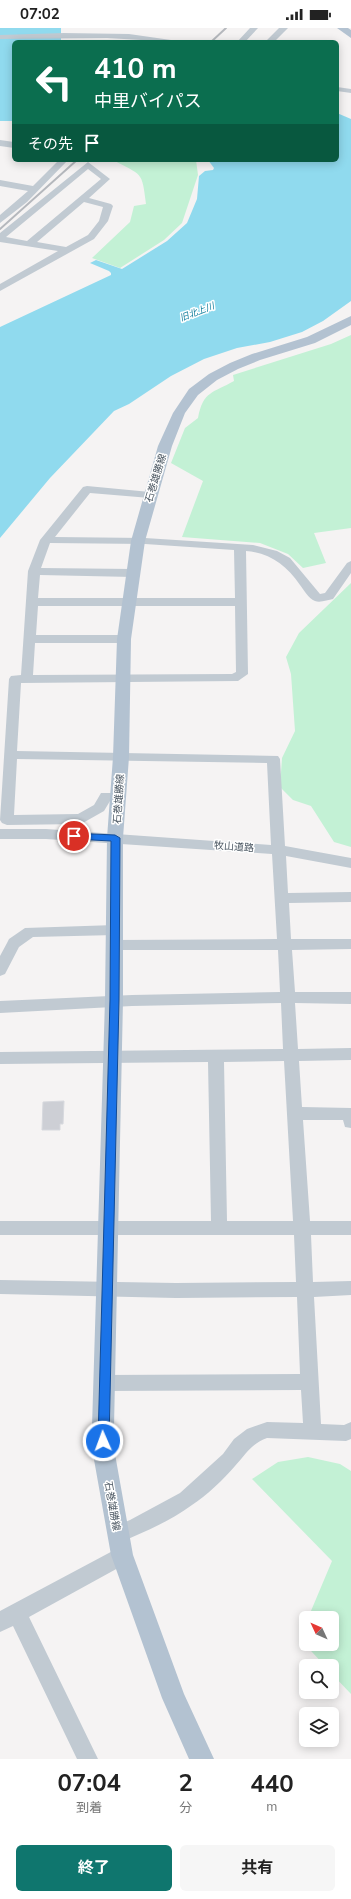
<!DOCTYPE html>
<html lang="ja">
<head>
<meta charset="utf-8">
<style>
  :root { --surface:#fff; --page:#f6f6f6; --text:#222; --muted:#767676; --accent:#0f766e }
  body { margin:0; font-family:"Nunito Sans","Noto Sans JP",sans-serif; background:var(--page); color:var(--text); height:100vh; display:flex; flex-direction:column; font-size:15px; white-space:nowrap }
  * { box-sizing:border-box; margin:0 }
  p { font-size:13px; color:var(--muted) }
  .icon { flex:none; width:22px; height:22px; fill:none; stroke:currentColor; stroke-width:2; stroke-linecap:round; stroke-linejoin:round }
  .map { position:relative; height:1731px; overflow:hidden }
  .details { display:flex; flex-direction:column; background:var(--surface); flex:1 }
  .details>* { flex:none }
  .banner { position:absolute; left:12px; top:12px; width:327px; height:122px; border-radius:6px; box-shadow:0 2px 10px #0003; background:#0b6e4f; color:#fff; overflow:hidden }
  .needle { width:26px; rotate:314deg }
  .controls { position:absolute; left:299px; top:1583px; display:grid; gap:8px }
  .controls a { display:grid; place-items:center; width:40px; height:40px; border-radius:6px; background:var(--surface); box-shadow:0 2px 10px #0003; font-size:20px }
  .pin { position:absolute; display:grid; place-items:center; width:34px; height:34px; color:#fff; margin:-17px; border:2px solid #fff; border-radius:50%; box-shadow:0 1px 4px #0007 }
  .me { position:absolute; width:44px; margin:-22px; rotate:358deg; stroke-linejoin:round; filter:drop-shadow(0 0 3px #0008) }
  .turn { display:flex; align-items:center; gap:14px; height:84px; padding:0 16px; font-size:18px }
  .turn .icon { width:52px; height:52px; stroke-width:2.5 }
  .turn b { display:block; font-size:28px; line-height:34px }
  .then { display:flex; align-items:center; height:38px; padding:0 16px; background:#0003; gap:8px; font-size:15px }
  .eta { display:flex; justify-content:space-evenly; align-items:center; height:68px; text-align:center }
  .eta b { font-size:24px; font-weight:700; line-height:28px }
  .action { display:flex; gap:8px; margin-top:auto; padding:8px 16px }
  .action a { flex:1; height:46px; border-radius:6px; background:var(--accent); color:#fff; font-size:16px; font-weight:700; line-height:46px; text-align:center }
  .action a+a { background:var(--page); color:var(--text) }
  .status { display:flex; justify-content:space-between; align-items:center; height:28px; padding:0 20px; background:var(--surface); direction:ltr }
  .status svg { height:11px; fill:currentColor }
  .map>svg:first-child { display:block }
  .green { fill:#c3f1d5 }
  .water { fill:#90daee }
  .building { fill:#cdcfd5; stroke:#d7d9de }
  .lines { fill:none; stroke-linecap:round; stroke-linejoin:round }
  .minor { fill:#c1cad2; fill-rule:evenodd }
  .major { fill:#b3c2d1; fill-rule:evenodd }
  .rail { stroke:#b5b8bd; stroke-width:2 }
  .route { fill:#1a73e8; stroke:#114b97 }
  .labels { text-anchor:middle; stroke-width:3; stroke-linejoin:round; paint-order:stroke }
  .far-water-label { font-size:9px; font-style:italic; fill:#0c7c9b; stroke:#fff }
  .street-label { font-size:10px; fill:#4a5661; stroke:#fff }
</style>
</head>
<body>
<div class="status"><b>07:02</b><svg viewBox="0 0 49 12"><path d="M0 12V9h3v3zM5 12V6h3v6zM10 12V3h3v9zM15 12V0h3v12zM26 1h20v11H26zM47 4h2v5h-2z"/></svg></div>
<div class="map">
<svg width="351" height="1731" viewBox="0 0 351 1731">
  <rect width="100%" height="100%" fill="#f5f3f3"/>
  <path class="green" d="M113,132H196L198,147L182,195L164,212L120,240L92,230L130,194L134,178L146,176C142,142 142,148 113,132Z
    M351,307V500L314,505L326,535L303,540L288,526L260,515L182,509L203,453L171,435L185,400L198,390C203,363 213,365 234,353L233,347L331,316Z
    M351,555V819L334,814L311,778L293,772L280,759L282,730L295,703L291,646L286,629L299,605Z
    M308,1429L340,1436L351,1443V1666L332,1646V1638H325L299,1610L306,1594V1616H332V1590H308L332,1533L252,1451L278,1434Z"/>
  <path class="water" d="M0,0H61V14H14V93H0Z
    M337,85L351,91V273L323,293L302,304L270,314L237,320L204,331L171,348L129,376L114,383L50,450L0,510V299L111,247V245L109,243L90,235L96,232L122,241L167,213L187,195L197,171L199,148L205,143L213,142L214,140L208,132H337Z"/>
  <path class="building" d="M64,1073L63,1096H60V1102H42L43,1074Z"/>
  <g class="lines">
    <path class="minor" d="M250,0H258L245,14H237Z
      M279,0H288L274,14H265Z
      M64,5L129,6L171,12L175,14L107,10L0,11V7Z
      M337,59L351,61V65L337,63Z
      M0,112L14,114V120L0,118Z
      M59,132H68L27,174L0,195V187L28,163L0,158V152L33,158Z
      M88,134L110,151L89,170L111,176L113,178L108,193L94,211L0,263V256L58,223L0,214V205ZM88,141L101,151L27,213L6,209ZM84,174L103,179L99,193L88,207L66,219L37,214Z
      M87,458L150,464L156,467L150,470L90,465L55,509L145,510L253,517L277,523L290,530L320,566L325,565L347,535L351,533V545L333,571C328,572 320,575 315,573C308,570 304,562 300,557C286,537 270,525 246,523L248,646L238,653L21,655L17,723L278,728L280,731L285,818L351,830V840L286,828L288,865L351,864V874L289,875L291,911H351V921L292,922L295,964H351V976L295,975L298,1021L351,1020V1032L299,1033L302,1079L351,1080V1100L345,1099L343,1092H303L310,1193H351V1207H311L313,1254L351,1253V1267L314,1269L321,1396L344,1397L351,1394V1411L346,1413L267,1410C251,1416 246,1426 235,1438C224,1451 206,1468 192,1477C170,1493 143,1505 118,1515L111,1512L109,1506L111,1500L130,1492L180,1465L223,1426L234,1411L247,1401L267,1394L303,1395L301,1362L104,1363L98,1361L95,1355L98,1349L104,1347L300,1346L297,1269L176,1270L0,1266V1252L176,1255L296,1254L294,1207H0V1193H211L208,1034L0,1036V1024L283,1021L281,975L132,978L0,985V973L132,967L280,964L278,922H115L110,921L108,917L110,913L115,912L277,911L272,826L46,811H0V801H46L271,817L267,735L17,731L14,787L78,786L94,777L101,765H124L126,768L124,771L110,773L104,783L81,796L7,797L2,795L0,792L9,651L11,648L21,647L28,543L40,512L83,459ZM50,515L145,516L234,522L235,570H38L40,547L133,549L139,545L133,541L41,540ZM38,578H235L236,644L232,646L33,647L35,615H124L130,611L124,607H36ZM284,1033L293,1193H227L224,1034Z
      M115,897L120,898L122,902L120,906L115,907L33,909L19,919L5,946L0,948V928L7,915L9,911L25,900Z
      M122,1518L129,1520L131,1527L129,1534L29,1589L98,1731H77L13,1598L0,1604V1583Z"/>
    <path class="major" d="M337,0H348L351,2V10Z
      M351,288V297L315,315L260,332L238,341L217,352L198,367L185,385L172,418L145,513L131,611L129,729L123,810V972L114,1399L115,1426L133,1527L184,1666L214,1731H189L162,1670L111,1527L93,1426L92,1399L105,972L107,810L113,729L117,611L131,513L158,418L173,385L189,361L209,346L230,335L252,326L307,309Z"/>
    <path class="rail" d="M211,14L226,0
      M0,201L77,132"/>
  </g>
  <path class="route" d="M71,805L115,807L120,810L119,972L109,1413L108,1416L103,1418L99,1416L98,1413L110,972L111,813L74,811L71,810Z"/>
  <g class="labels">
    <g class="far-water-label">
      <text transform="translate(197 284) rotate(-21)" y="3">旧北上川</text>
    </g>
    <g class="street-label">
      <text transform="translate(155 450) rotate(-73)" y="4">石巻雄勝線</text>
      <text transform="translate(118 771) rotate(-86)" y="4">石巻雄勝線</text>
      <text transform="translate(234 818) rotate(4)" y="4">牧山道路</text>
      <text transform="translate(113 1478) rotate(80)" y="4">石巻雄勝線</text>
    </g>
  </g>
</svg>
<div class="controls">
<a><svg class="needle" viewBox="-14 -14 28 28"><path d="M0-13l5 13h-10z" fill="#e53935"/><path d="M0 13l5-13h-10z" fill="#767676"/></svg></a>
<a><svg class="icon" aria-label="search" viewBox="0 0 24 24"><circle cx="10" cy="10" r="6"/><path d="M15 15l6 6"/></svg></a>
<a><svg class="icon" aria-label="layers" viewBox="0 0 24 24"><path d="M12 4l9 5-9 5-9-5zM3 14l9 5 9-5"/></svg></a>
</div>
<div class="pin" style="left:74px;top:808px;background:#d93025"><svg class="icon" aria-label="arrive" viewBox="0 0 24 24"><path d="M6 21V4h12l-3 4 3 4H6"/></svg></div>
<svg class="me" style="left:103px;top:1413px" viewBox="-20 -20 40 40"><circle r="17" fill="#1a73e8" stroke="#fff" stroke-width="3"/><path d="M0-11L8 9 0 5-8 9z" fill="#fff"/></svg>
<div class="banner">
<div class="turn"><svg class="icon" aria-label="left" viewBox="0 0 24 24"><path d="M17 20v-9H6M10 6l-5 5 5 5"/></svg><div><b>410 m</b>中里バイパス</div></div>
<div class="then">その先<svg class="icon" aria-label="arrive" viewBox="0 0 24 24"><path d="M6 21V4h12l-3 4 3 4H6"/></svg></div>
</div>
</div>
<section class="details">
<div class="eta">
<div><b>07:04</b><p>到着</p></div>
<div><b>2</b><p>分</p></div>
<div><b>440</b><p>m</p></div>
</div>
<div class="action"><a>終了</a><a>共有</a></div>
</section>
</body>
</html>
